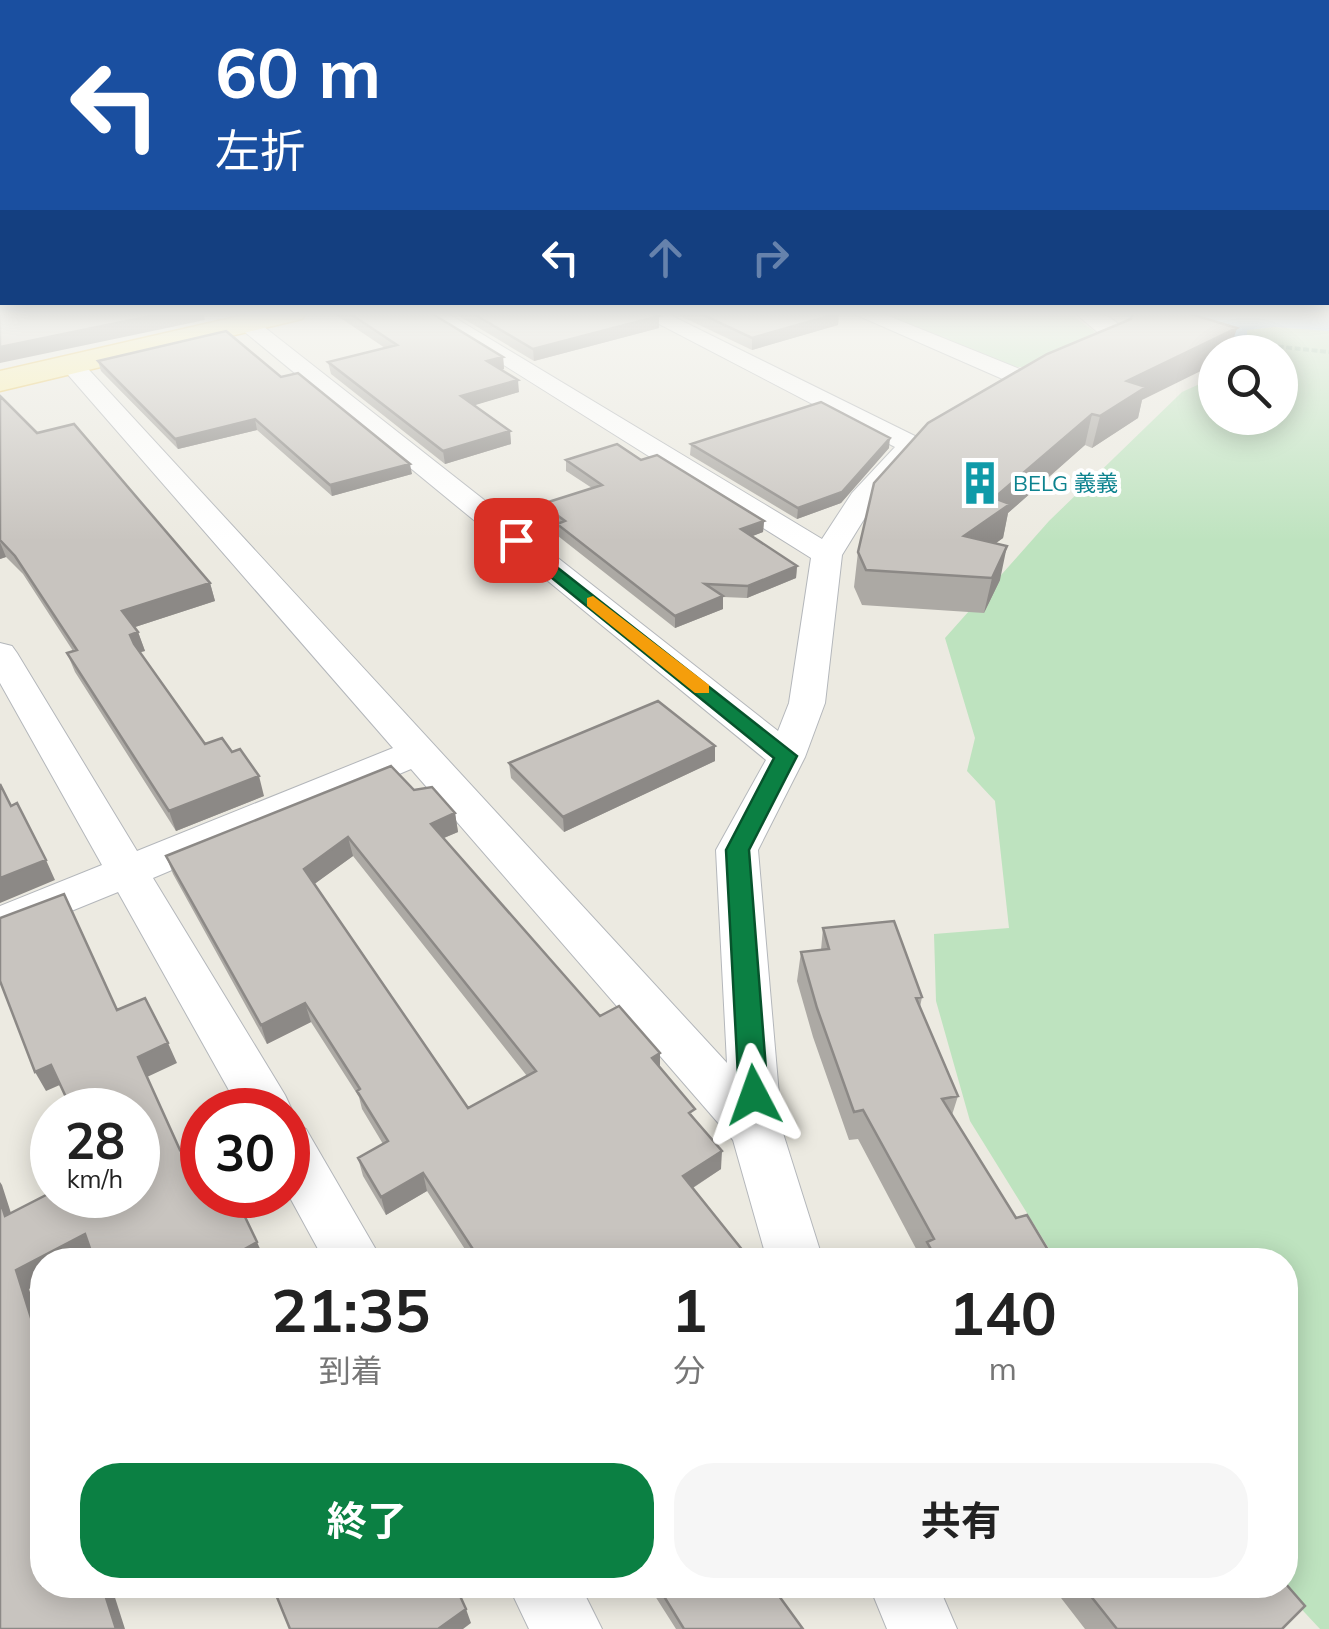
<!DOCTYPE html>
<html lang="ja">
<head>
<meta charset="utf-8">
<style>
  :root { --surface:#fff; --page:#f6f6f6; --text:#222; --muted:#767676; --accent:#0b8043 }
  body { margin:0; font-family:Mulish,"Noto Sans JP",sans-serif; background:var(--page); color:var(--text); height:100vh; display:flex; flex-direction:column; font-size:38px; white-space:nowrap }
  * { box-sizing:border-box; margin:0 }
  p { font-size:32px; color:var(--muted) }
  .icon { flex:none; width:55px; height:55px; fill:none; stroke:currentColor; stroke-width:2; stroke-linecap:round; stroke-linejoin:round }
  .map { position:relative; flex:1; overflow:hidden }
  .panel { position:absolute; left:30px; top:1248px; width:1268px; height:350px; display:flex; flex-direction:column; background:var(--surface); border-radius:40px; box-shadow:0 5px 25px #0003 }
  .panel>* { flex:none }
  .guide { position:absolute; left:0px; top:0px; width:1330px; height:305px; box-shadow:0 5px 25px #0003; background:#1a4fa0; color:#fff; overflow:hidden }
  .buttons { position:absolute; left:1198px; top:335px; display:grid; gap:20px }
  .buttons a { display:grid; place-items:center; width:100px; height:100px; border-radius:50%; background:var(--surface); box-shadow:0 5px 25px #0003; font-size:50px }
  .speed { position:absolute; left:30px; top:1088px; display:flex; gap:20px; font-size:50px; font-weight:700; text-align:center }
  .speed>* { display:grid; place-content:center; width:130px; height:130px; border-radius:50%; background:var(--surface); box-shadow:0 5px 25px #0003; line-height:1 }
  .speed small { font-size:25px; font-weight:400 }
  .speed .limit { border:15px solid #d22; background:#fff; color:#111 }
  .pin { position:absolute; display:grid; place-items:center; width:85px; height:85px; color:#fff; margin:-42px; border-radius:20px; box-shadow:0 5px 15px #0006 }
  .me { position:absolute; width:110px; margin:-55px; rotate:356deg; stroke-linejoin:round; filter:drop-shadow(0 0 8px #0008) }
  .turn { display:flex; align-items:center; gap:35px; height:210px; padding:0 50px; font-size:45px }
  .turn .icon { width:130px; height:130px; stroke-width:2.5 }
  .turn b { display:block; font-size:70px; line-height:85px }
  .lanes { display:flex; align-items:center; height:95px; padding:0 50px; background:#0003; justify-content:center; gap:50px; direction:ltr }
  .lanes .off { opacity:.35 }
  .eta { display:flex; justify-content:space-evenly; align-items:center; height:170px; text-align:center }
  .eta b { font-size:60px; font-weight:700; line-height:70px }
  .cta { display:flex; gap:20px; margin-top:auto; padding:20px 50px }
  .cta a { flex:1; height:115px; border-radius:40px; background:var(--accent); color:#fff; font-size:40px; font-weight:700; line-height:115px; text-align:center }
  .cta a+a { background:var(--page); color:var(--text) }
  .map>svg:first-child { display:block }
  .green { fill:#bee3bf }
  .water { fill:#a3d2fb }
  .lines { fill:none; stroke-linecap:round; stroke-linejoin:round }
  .minor-casing { stroke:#b4b7bb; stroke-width:2 }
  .primary-casing { stroke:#eac65c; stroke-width:3 }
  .path { stroke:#98c3a6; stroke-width:4; stroke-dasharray:6 2.5; stroke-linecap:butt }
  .minor { fill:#fff; fill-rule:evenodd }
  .primary { fill:#fbf0a7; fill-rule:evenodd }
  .wall { fill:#aca9a4; fill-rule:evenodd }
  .shaded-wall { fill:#8c8986 }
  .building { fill:#c8c4bf; stroke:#8c8986; stroke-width:2.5; fill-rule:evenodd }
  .route { fill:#0b8043; stroke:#07532c; stroke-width:2.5 }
  .slow { fill:#f59e0b }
  .labels { text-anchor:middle; stroke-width:8; stroke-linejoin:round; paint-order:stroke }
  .far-culture-label { font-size:22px; fill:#0d838f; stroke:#fff; text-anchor:start }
</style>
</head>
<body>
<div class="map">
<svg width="1329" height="1629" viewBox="0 0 1329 1629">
  <rect width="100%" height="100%" fill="#eceae1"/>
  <path class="green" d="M884,313H1069L1095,332L1031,368L1007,366Z
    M1107,313L1166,331L1246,339L1247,330L1274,327L1329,331V1629H1320L1279,1585H1285V1260H1056L970,1121L936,1001L934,934L1009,928L995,801L967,771L975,738L945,638L1049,521L1182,392L1215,377V418H1280V352H1268L1280,346L1263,337L1264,342L1172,335Z"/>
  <path class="water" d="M1116,313H1329V331L1274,327L1247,330V339L1166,331Z"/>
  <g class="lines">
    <g class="minor-casing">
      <path id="minor" d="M421,313H447L822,539L852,493L895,447L638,313H666L921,439L925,445L874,503L842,555L825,703L805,757L758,850L782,1130L823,1260H767L733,1140L411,769L153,878L285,1095L292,1110L288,1120V1110H240L118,892L0,940V906L102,865L0,683V643L12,646L17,653L137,851L393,748L63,369L59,364L71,357L79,359L727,1063L716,850L766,760L235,324L246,317L254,319L778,731L789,703L811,558Z
        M852,313H881L1032,374L1035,379L1023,386L1014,384Z
        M1075,313C1097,312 1120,314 1125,339L1083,361H1067L1063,356L1067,351L1102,336Z
        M288,1122L306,1129L382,1260H324L288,1194Z
        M508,1585H580L602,1629H529Z
        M869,1585H938L957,1629H887Z"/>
    </g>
    <g class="primary-casing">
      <path id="primary" d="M253,313H306L302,319L0,391V371Z"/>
    </g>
    <path class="path" d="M1227,341L1329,352"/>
    <use href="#minor" class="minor"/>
    <use href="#primary" class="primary"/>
  </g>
  <path class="wall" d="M333,313H431L503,357L504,369L501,370L519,392L474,405L510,431L511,444L445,464L331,374L328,362L385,348Z
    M454,313H652L659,328L534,361Z
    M674,313H839L838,325L752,350Z
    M1131,319L1142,400L1138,418L1092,448L1085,445L1008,513L1003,538L996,543L1000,580L984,613L862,605L854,587L858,552Z
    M98,361L281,377L412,474L332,496L257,430L178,449L101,371Z
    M0,396L37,433L210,583L215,601L135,627L138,632L145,651L140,652L205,744L264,796L176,831L75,672L67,653L73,651L23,574L6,557L0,559Z
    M691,444L889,448L841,503L797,519L690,455Z
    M566,460H641L764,521L763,532L752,536L797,566L796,578L747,598L723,597V609L675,628L558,536L557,526L543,515L542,504L592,488L566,471Z
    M715,746V761L564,832L511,778L509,763Z
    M414,790L455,813L458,832L444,838L600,1016L660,1067L695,1119L721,1169L693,1188L744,1260H472L427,1191L386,1215L363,1176L358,1158L383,1144L362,1109L359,1097L311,1022L267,1044L173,874L166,856ZM353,856L527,1076L468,1108L314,884Z
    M823,928L922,997L920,1007L958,1096L952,1115L1016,1218L1054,1260H922L858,1139L849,1140L813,1037L797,981L801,952L821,950Z
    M648,1585H775L772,1587L803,1629H676Z
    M1051,1585H1285L1282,1629H1085Z"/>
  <path class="shaded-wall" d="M165,313H203L205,320L0,363V347Z
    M839,313L838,325L752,350V338Z
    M659,316V328L534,361L533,349Z
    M1237,328L1229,352H1215V364L1142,400L1138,418L1092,448L1100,416L1127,381Z
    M503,357L504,369L489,373L487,361Z
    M518,380L519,392L462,409L461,396Z
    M1092,414L1085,445L1008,513L1003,538L957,571L964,536L994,498Z
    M255,419L257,430L178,449L175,439Z
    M510,431L511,444L445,464L443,451Z
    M890,438L889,448L841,503L797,519L798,508Z
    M410,464L412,474L332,496L330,485Z
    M764,521L763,532L740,541L741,529Z
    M0,542L6,557L0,559Z
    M1007,546L1000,580L984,613L992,578Z
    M797,566L796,578L747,598L748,586Z
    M210,583L215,601L129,629L122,611Z
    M723,596V609L675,628V616Z
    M138,632L145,651L137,653L130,635Z
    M715,746V761L564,832L563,817Z
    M259,776L264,796L176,831L169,811Z
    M455,813L458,832L434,842L431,824Z
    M348,837L353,856L309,888L304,869Z
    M46,860L55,880L0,903V878Z
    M305,1003L311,1022L267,1044L261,1025Z
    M168,1043L177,1063L147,1077L138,1057Z
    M660,1053V1072L652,1058Z
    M51,1065L62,1084L46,1091L35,1072Z
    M722,1151L721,1169L683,1194V1176Z
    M423,1173L427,1191L386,1215L381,1197Z
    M0,1182L2,1185L18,1235L5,1216L0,1200Z
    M85,1234L96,1253L83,1260H42V1281L29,1289L42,1330V1353L16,1270Z
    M257,1242L265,1260H225Z
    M102,1585H111L125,1629H116Z
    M466,1609L471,1623L463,1629H438Z"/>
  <path class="building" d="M0,313H165L0,347Z
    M349,313H431L503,357L487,361L518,380L461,396L510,431L443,451L328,362L397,345Z
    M472,313H652L659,316L533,349Z
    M699,313H839L752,338Z
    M1133,313H1187L1237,328L1127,381L1146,387L1100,416L1092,414L994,498L1010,504L964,536L1007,546L992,578L866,570L858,552L874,483L928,423L1047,354L1131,319Z
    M226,331L281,377L298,373L410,464L330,485L255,419L175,439L98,361Z
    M0,396L37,433L74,424L210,583L122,611L138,632L130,635L134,644L205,744L222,738L232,752L240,749L259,776L169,811L67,653L77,650L15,556L0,540Z
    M821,402L890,438L842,492L798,508L691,444Z
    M617,444L641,460L657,455L764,521L741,529L797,566L748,586L705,584L723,596L675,616L557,524L565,521L542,504L602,485L566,460Z
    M658,701L715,746L563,817L509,763Z
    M391,766L414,790L432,787L455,813L431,824L600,1016L619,1006L660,1053L652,1058L695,1109L689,1113L722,1151L683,1176L744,1252L736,1258L738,1260H480L423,1173L381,1197L358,1158L388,1141L357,1091L360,1089L305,1003L261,1025L166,856ZM348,837L536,1071L468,1108L304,869Z
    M0,784L11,806L17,803L46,860L0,878Z
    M64,894L117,1010L145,998L168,1043L138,1057L180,1150L190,1145L202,1171V1195H214L219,1205L235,1196L257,1242L225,1260H94L85,1234L16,1270L42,1353V1585H102L116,1629H0V1200L5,1216L52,1192V1195H138V1110H72L51,1065L35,1072L0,981V918Z
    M894,921L922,997L916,998L958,1096L942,1099L1016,1218L1027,1215L1054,1260H937L927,1242L934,1239L863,1110L854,1112L817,1008L801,952L829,949L823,928Z
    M1285,1583L1305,1606L1282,1629H1117L1082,1585H1285Z
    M272,1585H455L466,1609L438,1629H290Z
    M657,1585H771L803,1629H684Z"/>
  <linearGradient id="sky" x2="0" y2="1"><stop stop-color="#8cc0f0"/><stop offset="0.58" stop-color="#f6f6f2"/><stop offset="1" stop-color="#f6f6f2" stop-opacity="0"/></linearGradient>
  <rect width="1329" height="541" fill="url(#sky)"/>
  <path class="route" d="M516,535L797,756L749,850L768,1095L764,1104L754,1107L743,1104L739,1095L726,850L774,758L510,544V537Z"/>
  <path class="slow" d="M593,596L709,685V693H695L587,606V598Z"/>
  <defs>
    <g id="building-bare" transform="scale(3.45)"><path d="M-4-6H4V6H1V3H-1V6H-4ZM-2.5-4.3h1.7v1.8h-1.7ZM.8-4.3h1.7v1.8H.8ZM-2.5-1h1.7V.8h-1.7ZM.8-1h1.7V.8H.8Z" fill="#0f9aa8" stroke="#fff" stroke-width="2.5" paint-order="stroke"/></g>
  </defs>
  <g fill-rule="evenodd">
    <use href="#building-bare" x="980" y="483"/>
  </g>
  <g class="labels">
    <g class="far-culture-label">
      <text x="1013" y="491">BELG 義義</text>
    </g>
  </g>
</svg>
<div class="buttons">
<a><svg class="icon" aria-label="search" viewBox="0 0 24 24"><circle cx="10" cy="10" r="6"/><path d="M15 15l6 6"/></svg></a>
</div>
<div class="speed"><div>28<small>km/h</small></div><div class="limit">30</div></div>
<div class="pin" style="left:516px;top:540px;background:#d93025"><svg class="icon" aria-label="arrive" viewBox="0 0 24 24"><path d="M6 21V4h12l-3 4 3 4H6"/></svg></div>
<svg class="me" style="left:754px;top:1095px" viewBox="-20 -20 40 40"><path d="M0-17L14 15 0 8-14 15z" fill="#0b8043" stroke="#fff" stroke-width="4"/></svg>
<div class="guide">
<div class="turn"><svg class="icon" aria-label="left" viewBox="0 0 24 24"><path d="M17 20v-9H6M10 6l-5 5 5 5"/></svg><div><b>60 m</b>左折</div></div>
<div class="lanes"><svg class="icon" aria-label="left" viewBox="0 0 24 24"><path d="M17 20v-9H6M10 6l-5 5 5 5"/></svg><svg class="icon off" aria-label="ahead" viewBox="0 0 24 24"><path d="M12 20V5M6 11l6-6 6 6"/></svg><svg class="icon off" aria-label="right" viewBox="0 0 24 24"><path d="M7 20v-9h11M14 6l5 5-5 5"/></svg></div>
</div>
<section class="panel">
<div class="eta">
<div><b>21:35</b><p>到着</p></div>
<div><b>1</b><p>分</p></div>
<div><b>140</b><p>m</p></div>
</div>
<div class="cta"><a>終了</a><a>共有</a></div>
</section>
</div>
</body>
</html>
